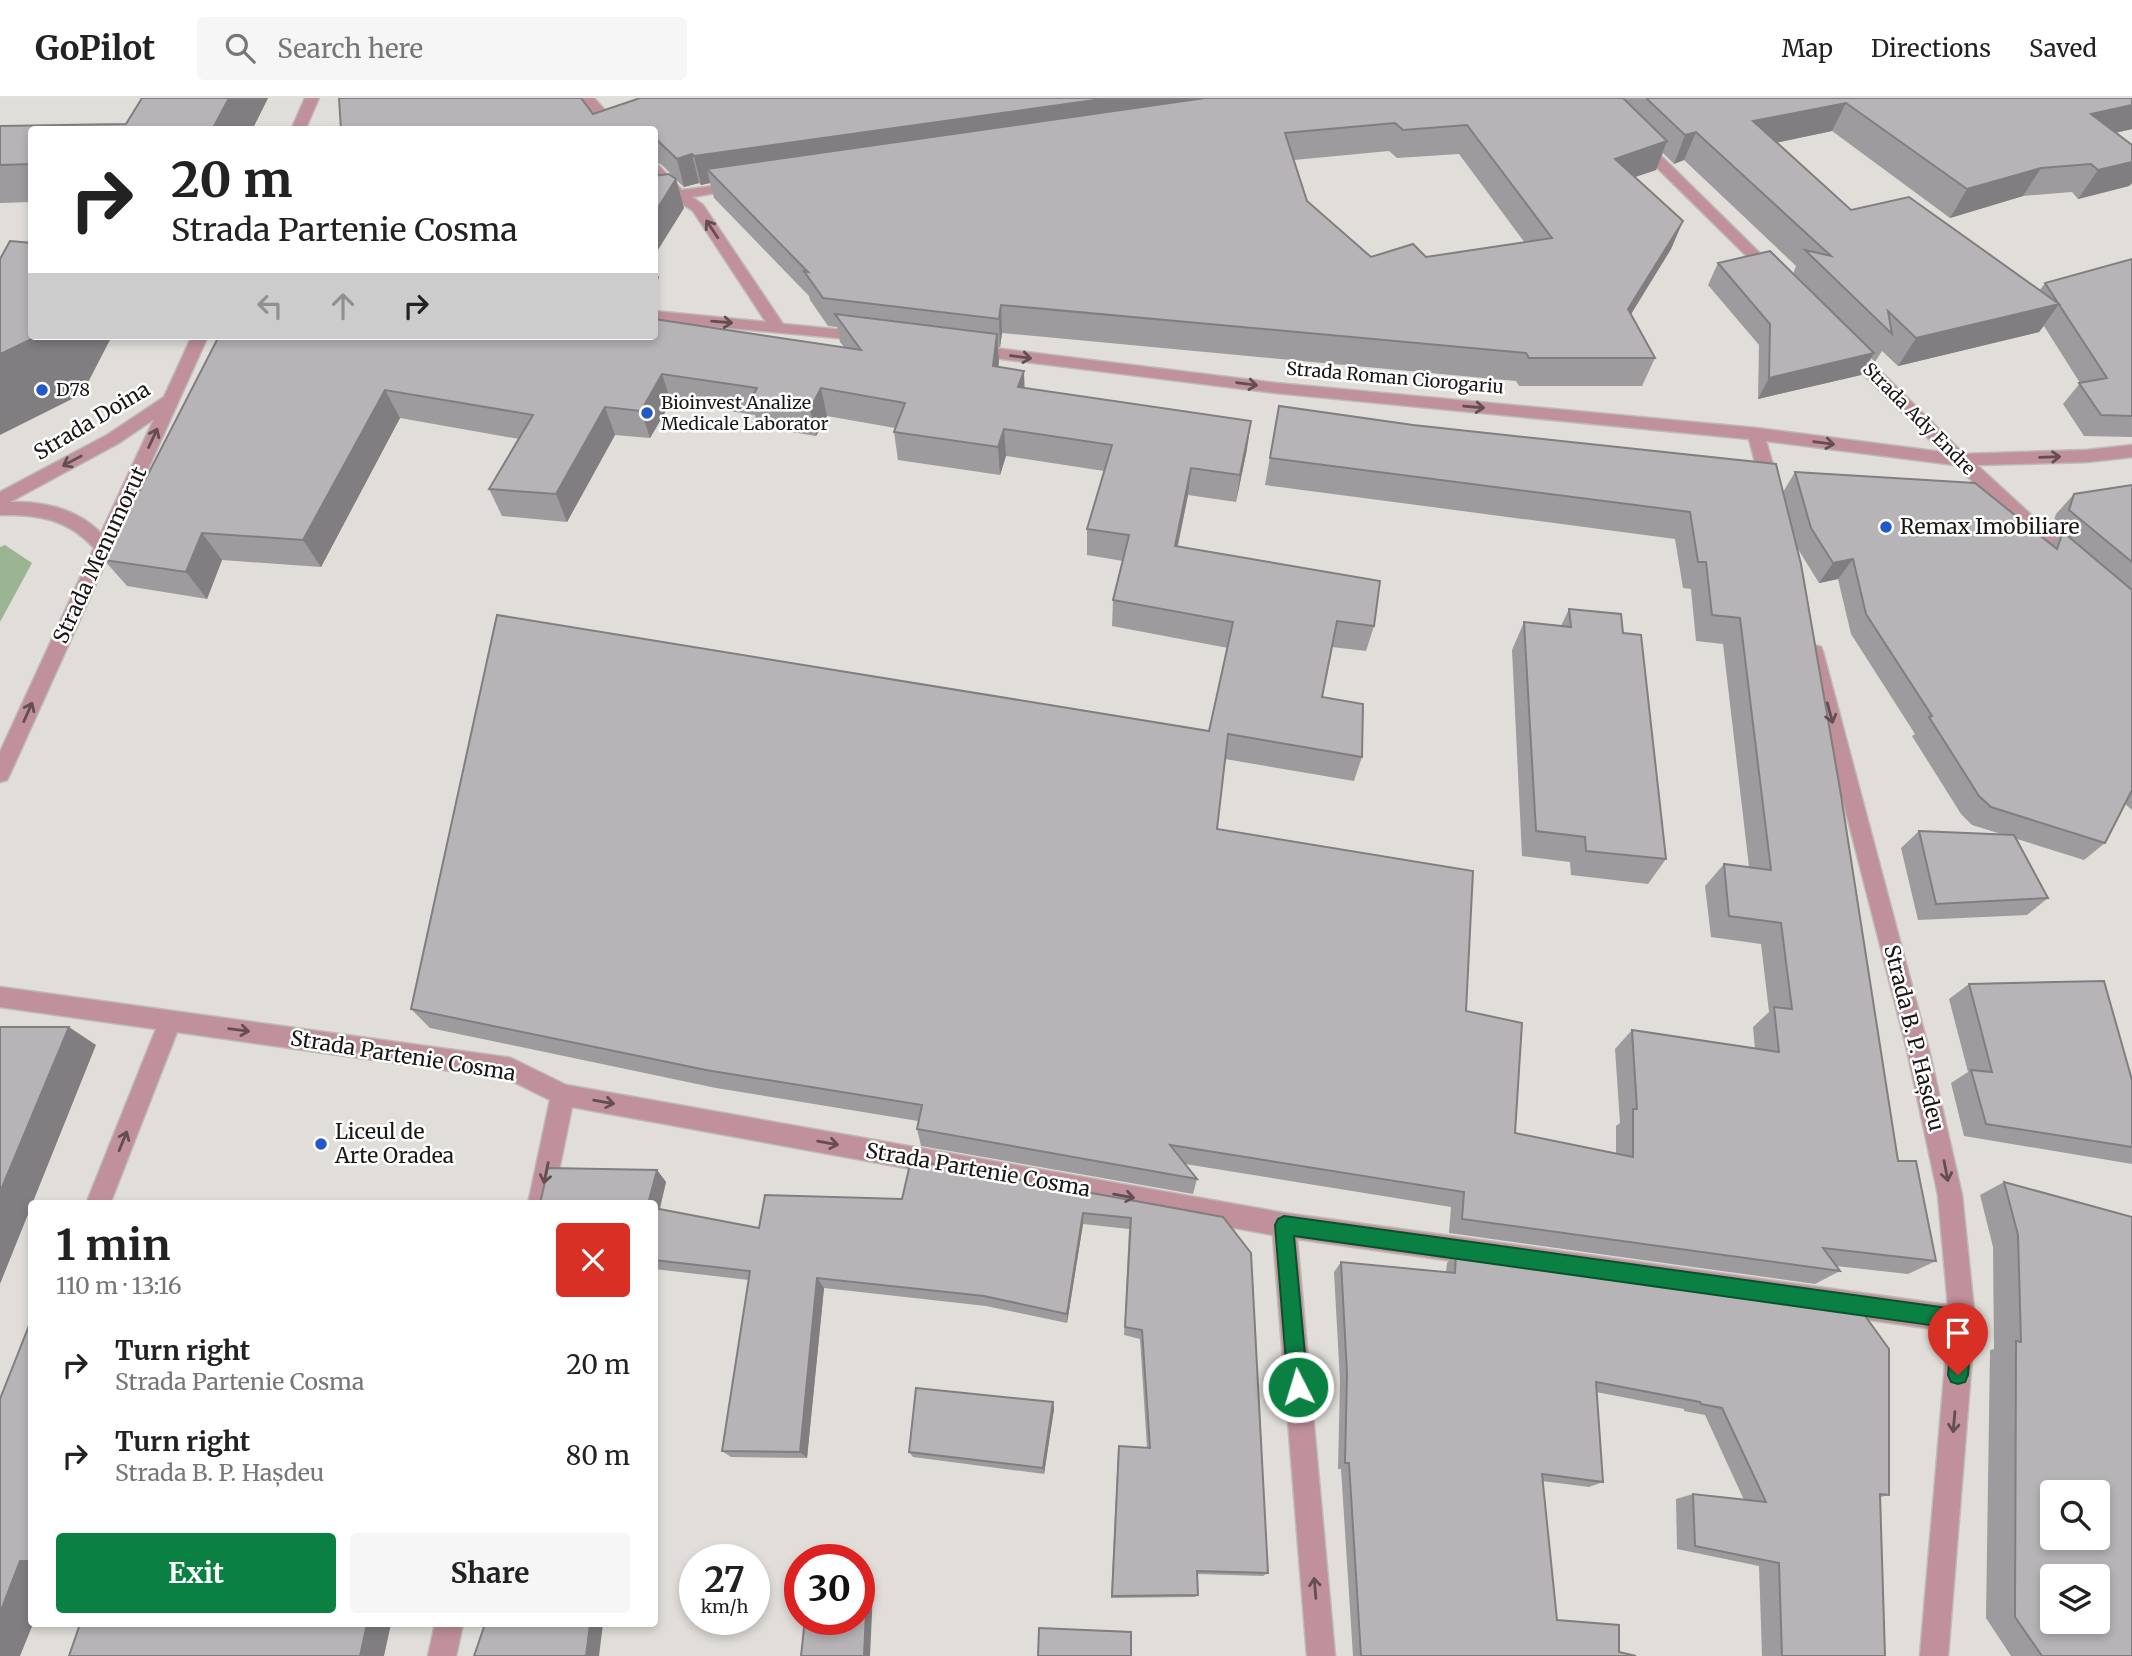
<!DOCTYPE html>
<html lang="en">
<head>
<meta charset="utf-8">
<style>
  :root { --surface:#fff; --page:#f6f6f6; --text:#222; --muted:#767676; --line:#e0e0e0; --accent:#0b8043 }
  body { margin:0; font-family:Merriweather,serif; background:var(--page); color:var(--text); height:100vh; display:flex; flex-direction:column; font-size:26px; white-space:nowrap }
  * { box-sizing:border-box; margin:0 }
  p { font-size:23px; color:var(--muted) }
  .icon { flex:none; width:38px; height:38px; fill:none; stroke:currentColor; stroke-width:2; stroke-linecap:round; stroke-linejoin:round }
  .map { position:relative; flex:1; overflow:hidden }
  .panel { position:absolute; left:28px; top:1102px; width:630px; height:427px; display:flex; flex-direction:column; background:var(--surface); border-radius:7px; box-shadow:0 4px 10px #0003 }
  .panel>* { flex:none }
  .top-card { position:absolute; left:28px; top:28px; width:630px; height:214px; border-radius:7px; box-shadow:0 4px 10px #0003; background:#fff; color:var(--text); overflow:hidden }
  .buttons { position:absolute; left:2040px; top:1382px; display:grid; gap:14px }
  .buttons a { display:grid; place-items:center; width:70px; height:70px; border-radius:7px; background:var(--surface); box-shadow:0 4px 10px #0003; font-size:35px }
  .speed { position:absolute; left:679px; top:1446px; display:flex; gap:14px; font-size:35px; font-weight:700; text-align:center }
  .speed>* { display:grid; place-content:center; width:91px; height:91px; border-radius:50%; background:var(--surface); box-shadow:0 4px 10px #0003; line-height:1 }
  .speed small { font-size:18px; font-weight:400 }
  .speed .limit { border:10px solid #d22; background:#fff; color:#111 }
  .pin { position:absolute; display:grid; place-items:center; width:60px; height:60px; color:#fff; margin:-72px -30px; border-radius:50% 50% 50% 0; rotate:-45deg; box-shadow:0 0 7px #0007 }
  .pin .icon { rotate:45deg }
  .me { position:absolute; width:77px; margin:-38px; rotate:355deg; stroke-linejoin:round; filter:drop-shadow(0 0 5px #0008) }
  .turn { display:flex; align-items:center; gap:24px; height:147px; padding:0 28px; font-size:32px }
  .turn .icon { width:91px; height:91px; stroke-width:2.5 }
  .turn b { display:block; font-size:49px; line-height:60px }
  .lanes { display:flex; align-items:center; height:66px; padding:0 28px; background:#0003; justify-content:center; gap:35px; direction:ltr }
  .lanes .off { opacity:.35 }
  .round { display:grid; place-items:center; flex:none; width:74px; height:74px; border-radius:7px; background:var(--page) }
  .overview { display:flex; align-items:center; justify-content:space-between; height:119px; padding:0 28px }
  h1 { font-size:42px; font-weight:700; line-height:52px }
  .primary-button { display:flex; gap:14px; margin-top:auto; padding:14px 28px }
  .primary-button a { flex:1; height:80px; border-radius:7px; background:var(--accent); color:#fff; font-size:28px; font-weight:700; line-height:80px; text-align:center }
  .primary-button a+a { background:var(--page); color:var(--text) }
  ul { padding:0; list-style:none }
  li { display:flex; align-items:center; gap:21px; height:91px; padding:0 28px }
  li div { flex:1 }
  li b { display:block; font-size:26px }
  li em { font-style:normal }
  header { display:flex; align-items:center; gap:42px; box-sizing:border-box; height:98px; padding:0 35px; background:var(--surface); border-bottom:2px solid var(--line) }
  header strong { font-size:33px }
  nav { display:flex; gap:38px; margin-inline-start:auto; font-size:24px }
  .search { width:490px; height:63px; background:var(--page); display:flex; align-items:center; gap:18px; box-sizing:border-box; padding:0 24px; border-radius:7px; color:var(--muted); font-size:26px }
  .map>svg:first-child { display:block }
  .green { fill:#9bb592 }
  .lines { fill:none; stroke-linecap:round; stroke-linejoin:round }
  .minor-casing { stroke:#bdbab7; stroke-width:3 }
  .minor { fill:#c0909b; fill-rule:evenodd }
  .wall { fill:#9d9b9d; fill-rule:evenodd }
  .shaded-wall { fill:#807e80 }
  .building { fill:#b7b4b7; stroke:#807e80; stroke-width:2; fill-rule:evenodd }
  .oneway { stroke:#644e52 }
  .route { fill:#0b8043; stroke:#07532c; stroke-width:2 }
  .poi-dot { fill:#2359c6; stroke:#fff; stroke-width:2.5 }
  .labels { text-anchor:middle; stroke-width:5; stroke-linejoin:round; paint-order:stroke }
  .far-street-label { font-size:18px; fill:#191816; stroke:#fff }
  .far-poi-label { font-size:18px; fill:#191816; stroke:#fff; text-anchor:start }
  .street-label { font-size:21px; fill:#191816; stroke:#fff }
  .poi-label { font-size:21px; fill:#191816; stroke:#fff; text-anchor:start }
</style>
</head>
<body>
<header>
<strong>GoPilot</strong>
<div class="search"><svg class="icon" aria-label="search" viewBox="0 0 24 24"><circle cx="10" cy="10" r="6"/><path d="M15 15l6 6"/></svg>Search here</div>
<nav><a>Map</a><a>Directions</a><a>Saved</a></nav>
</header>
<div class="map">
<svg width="2132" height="1558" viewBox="0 0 2132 1558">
  <rect width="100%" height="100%" fill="#e1deda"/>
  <path class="green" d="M5,447L32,465L0,524V449Z"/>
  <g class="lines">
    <g class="minor-casing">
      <path id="minor" d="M305,0H319L305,32H291Z
        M579,0H594L623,32H608Z
        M1640,41L1645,42L1779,174L1782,177L1779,180H1769L1635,48L1633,45Z
        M654,67L659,68L682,92L745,84L747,87L745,90L692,99L703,107L783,226L865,234L873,239L871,243L654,223V213L766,224L693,113L677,102L654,105V97L668,94L654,80Z
        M192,238H208L10,676L7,682L0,684V654L94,450C68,421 38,416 0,417V394L107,337L164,299ZM154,321L101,435C77,411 43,403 10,404L119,345Z
        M1846,244L1852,245L1964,356L2087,352L2132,347V359L2087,364L1977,367L2077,459L2080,464L2077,469H2065L1955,367L1766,343L1780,391L1771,397L1762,391L1749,341L1276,295L970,257L962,252L970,247L1276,285L1756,330L1942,354L1840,253L1838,249L1840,245Z
        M1814,547L1821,549L1823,554L1929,952L1962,1097L1975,1222L1948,1558H1920L1948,1233L1297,1141L1335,1558H1307L1273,1137L572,1009L552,1106H528L550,1002L508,981L177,934L110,1106H86L156,931L0,909V889L511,960L566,987L1284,1115L1948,1207L1938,1097L1907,952L1805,554L1807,549Z
        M435,1526H463L456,1558H428Z"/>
    </g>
    <use href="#minor" class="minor"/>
  </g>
  <path class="wall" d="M268,0L252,32H32V104L0,105V28L126,26Z
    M640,0H2132V31L2116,35L2132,47V85L2129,88L2078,101L2072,94L2023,98L1950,120L1832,33L1776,45L1851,112L2040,192L2045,185L2132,161V339L2084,338L2063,306L2080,285L2044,228L2039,234L1898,268L1882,253L1875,264L1871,260L1861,277L1758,301L1759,247L1708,187L1718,165L1793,176L1796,168L1684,62L1674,66L1663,55L1656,72L1635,79L1683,123L1671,151L1631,216L1655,260L1642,288H1519L1516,283L1002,235L1000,249H998V269L1025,290L1247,351L1236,404L1188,397L1178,448L1374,528L1366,553L1332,549L1322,599L1362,659L1354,683L1225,661L1217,731L1466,913L1515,1035L1616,1056V1028L1620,1025L1615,951L1632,932L1755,951L1753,929L1769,914L1761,846L1711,839L1705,788L1724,766L1749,769L1723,546L1696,543L1691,491L1683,490L1675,441L1265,387L1279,308L1783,394L1795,374L2051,446L2059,438L2051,432L2056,416L2074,396L2132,387V712L2125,706L2105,745L2084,762L2017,741L2048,800L2027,817L1918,822L1901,750L1919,733L2001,736L1972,727L1961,716L1912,638L1915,636L1851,536L1838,481L1819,485L1798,451L1898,1063L1936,1163L1908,1176L1836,1168L1840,1173L1815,1186L1449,1135L1451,1109L1185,1066L1197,1081L1193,1096L921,1048L917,1031L918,1023L716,990L430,930L411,911L1209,633L1228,550L1112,528L1113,502L1123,463L1087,457V431L1104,373L1006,358L1000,377L898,362L894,334L895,330L827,318L816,338L758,329L755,317L671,304L650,340L615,337L567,424L502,418L489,391L519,341L400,320L321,469L222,462L207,501L127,488L104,462L219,238L844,249L840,244L837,229L828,228L810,202L809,198L714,100L710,85L701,87L699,85L684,89L676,82L684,110L654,158V32L593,16ZM1389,53L1397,60L1459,56L1525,145L1426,159H1371L1307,103L1294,62ZM656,65L661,66L676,81L659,77Z
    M1569,511L1623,535L1666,761L1648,786L1571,777L1570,764L1522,758L1512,552L1524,524L1561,528Z
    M1969,886L2132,982V1066L1964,1038L1951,985L1968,974L1949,901Z
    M657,1072L666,1084L660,1111L759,1130L765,1097L1223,1119L1268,1475L1263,1478L1197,1476L1198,1497L1195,1499L1111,1500L1118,1354L1119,1348L1147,1350L1140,1241L1124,1237L1129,1131L1083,1126L1067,1225L986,1208L824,1190L807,1360L731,1359L722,1353L749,1182L654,1171V1106Z
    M2004,1084L2132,1558H2011L1986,1520L1990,1252L1994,1251L1993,1149L1980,1097Z
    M1456,1155L1889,1397L1880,1399L1885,1558H1762L1759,1468L1677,1451L1676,1401L1693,1396L1744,1402L1705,1317L1684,1313V1311L1596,1294L1603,1384L1589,1389L1542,1383L1557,1522L1619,1554L1636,1558H1353L1341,1371H1338L1340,1283L1334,1174L1341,1164L1446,1174L1447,1165Z
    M1053,1304L1054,1311L1044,1376L913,1359L909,1354Z"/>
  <path class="shaded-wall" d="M229,0H268L252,32H212Z
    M1109,0H1306L707,71L710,85L701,87L694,58Z
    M1846,5L1832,33L1740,52L1753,23Z
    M2132,7V31L2072,44L2091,16Z
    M1696,34L1684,62L1674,66L1685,37Z
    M1667,43L1656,72L1605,89L1615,61Z
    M692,56L699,85L684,89L677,61Z
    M2132,64V85L2129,88L2078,101L2098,72Z
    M654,65H656L663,93L654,95Z
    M2041,70L2023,98L1950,120L1967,91Z
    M676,81L684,110L654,158V116Z
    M1683,123L1671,151L1617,239L1628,211Z
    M654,163L659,180L654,188Z
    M2059,206L2039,234L1898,268L1916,240Z
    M1001,207L1002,235L1000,249L999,221Z
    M997,236L999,264L995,296L993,268Z
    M38,238H112L82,296L0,337V256Z
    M1874,255L1861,277L1758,301L1769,280Z
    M1024,273L1025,301L1018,289Z
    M662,276L671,304L650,340L641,313Z
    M821,290L827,318L816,338L810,311Z
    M385,292L400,320L321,469L303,442Z
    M605,309L615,337L567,424L556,396Z
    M1251,323L1247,351L1236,404L1240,377Z
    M1004,331L1006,358L1000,377L998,349Z
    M1191,370L1188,397L1172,474L1175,448Z
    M202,435L222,462L207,501L186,474Z
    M1853,461L1838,481L1819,485L1833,465Z
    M69,929L96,947L0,1186V1094Z
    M657,1072L666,1084L657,1120L654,1117V1106H648Z
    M1083,1115V1126L1067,1225V1216Z
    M817,1180L824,1190L807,1360L800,1354Z
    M1053,1304L1054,1311L1044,1376L1043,1370Z
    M20,1463L32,1464V1526H33L20,1558H0V1515Z
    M867,1492L873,1494L870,1558H864Z
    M367,1526H391L384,1558H360Z
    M590,1526H603L599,1558H586Z"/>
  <path class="building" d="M142,0H229L212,32H32V66L0,67V28L126,26Z
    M339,0H581L593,16L640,0H1109L694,58L692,56L677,61L654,39V32H341Z
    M1205,0H1623L1667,43L1615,61L1683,123L1628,211L1655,260H1529L1526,255L1001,207L999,221L823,200L804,173L808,174L707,71ZM1395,25L1403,32L1467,27L1552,140L1426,159L1413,146L1371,159L1307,103L1285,35Z
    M1646,0H2132V7L2091,16L2132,47V64L2098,72L2091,66L2041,70L1967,91L1846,5L1753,23L1851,112L1909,99L2059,206L1916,240L1888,213L1892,236L1805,152L1831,158L1696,34L1685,37Z
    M669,76L676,81L654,116V78Z
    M10,143L32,145V238H38L0,256V161Z
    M1770,153L1874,255L1769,280L1770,226L1718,165Z
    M2132,161V318L2101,317L2079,285L2107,280L2045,185Z
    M835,216L997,236L993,268L1024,273L1018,289L1251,323L1240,377L1191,370L1175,448L1380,483L1374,528L1337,523L1322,599L1363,606L1362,659L1228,636L1217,731L1473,773L1466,913L1522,925L1515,1035L1633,1059V1011H1637L1632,932L1779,954L1774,909L1792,911L1781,825L1729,818L1724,766L1771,772L1740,520L1712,517L1706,464H1698L1690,414L1270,360L1279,308L1413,327L1776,366L1801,466L1840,691L1898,1063H1916L1936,1163L1823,1150L1840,1173L1462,1121L1464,1094L1170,1047L1197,1081L917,1031L922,1007L706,972L411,911L497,517L1209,633L1233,524L1113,502L1129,437L1087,431L1112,347L1004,331L998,349L894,334L905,305L821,290L810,311L751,301L757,290L662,276L641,313L605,309L556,396L489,391L533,317L385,292L303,442L202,435L186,474L104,462L219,238H654V221L861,252Z
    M1795,374L1975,385L2057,451L2063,434L2132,492V692L2105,745L1991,709L1979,698L1929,619L1932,618L1866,516L1853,461L1833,465L1811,430Z
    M2132,387V464L2069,412L2074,396Z
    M1569,511L1621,516L1623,535L1641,537L1666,761L1586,753L1585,739L1536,733L1524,524L1571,529Z
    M1919,733L2014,737L2048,800L1936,806Z
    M2104,883L2132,982V1049L1986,1026L1971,972L1992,974L1969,886Z
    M0,929H69L0,1094Z
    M911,1062L1223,1119L1251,1155L1268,1475L1197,1473L1198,1497L1112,1498L1119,1348L1150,1350L1142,1232L1125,1229L1131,1120L1083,1115L1067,1216L984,1198L817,1180L800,1354L722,1353L750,1173L654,1162V1110L759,1130L765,1097L902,1101Z
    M548,1070L657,1072L648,1106H540Z
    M2004,1084L2132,1119V1558H2042L2015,1519L2016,1243L2021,1244L2018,1137ZM2053,1395H2098V1440H2053ZM2053,1479H2098V1524H2053Z
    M77,1103L210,1106H76Z
    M1456,1155L1860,1211L1889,1251V1397L1880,1396L1885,1558H1782L1779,1465L1695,1448L1693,1396L1766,1404L1722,1310L1701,1306L1700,1304L1596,1284L1603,1384L1542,1376L1557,1522L1619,1527V1554L1636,1558H1361L1349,1365H1345L1347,1275L1341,1164L1455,1175Z
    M32,1220V1463H20L0,1515V1301Z
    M916,1290L1053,1304L1043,1370L909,1354Z
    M859,1492H867L864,1558H801L805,1521H859Z
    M80,1526H367L360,1558H69Z
    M485,1526H590L586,1558H474Z
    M1039,1530L1131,1534V1558H1038Z"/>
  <defs><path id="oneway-shaft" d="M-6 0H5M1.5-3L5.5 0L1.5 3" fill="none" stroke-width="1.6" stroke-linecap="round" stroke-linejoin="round" transform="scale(1.75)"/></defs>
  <g class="oneway">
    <use href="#oneway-shaft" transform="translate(712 131) rotate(-124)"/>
    <use href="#oneway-shaft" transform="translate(722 224) rotate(5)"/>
    <use href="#oneway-shaft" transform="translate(1021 259) rotate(7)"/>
    <use href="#oneway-shaft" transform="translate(1247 286) rotate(7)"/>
    <use href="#oneway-shaft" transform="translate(1474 309) rotate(5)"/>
    <use href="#oneway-shaft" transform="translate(153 340) rotate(-65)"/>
    <use href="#oneway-shaft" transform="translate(1824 345) rotate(7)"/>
    <use href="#oneway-shaft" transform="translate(2050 359) rotate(-2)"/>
    <use href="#oneway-shaft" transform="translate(72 363) rotate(152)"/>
    <use href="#oneway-shaft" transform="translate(28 614) rotate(-66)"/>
    <use href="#oneway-shaft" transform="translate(1830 615) rotate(75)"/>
    <use href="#oneway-shaft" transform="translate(239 932) rotate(8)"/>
    <use href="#oneway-shaft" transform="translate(604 1004) rotate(10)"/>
    <use href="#oneway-shaft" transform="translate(123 1043) rotate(-68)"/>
    <use href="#oneway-shaft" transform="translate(828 1045) rotate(10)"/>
    <use href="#oneway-shaft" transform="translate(1946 1073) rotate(79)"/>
    <use href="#oneway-shaft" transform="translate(546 1075) rotate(102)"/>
    <use href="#oneway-shaft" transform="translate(1124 1098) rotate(10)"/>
    <use href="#oneway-shaft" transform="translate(1954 1324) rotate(95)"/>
    <use href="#oneway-shaft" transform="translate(1315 1490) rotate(-95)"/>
  </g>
  <path class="route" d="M1284,1118L1962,1212L1969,1215L1972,1222L1968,1277L1965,1284L1958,1286L1951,1284L1948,1277L1952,1230L1294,1138L1308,1289L1305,1296L1298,1299L1291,1296L1288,1289L1275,1127L1278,1121Z"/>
  <g class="poi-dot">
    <circle cx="42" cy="292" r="7"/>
    <circle cx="647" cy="315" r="7"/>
    <circle cx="1886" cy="429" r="7"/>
    <circle cx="321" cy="1046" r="7"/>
  </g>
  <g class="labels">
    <g class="far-street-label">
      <text transform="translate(1395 280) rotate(5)" y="6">Strada Roman Ciorogariu</text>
      <text transform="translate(1919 321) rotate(45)" y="6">Strada Ady Endre</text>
    </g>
    <g class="far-poi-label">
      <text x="56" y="298">D78</text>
      <text x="661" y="311">Bioinvest Analize<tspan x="661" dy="21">Medicale Laborator</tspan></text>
    </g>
    <g class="street-label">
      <text transform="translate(92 323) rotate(-31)" y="7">Strada Doina</text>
      <text transform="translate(100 457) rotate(-65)" y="7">Strada Menumorut</text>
      <text transform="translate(1914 940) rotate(76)" y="7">Strada B. P. Hașdeu</text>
      <text transform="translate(403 958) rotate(9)" y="7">Strada Partenie Cosma</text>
      <text transform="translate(978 1072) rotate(10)" y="7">Strada Partenie Cosma</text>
    </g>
    <g class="poi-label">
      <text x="1900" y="436">Remax Imobiliare</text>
      <text x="335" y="1041">Liceul de<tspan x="335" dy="24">Arte Oradea</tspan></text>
    </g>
  </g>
</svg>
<div class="buttons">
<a><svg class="icon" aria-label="search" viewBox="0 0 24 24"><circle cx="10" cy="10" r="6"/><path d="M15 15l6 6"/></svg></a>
<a><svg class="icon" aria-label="layers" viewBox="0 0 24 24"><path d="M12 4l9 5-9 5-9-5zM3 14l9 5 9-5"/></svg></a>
</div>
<div class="speed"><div>27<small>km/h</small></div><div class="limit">30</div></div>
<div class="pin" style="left:1958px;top:1277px;background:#d93025"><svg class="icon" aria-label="arrive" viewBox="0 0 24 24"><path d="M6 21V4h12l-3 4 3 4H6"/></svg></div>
<svg class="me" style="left:1298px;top:1289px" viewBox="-20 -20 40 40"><circle r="17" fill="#0b8043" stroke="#fff" stroke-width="3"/><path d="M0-11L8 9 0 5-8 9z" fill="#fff"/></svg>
<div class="top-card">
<div class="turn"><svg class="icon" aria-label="right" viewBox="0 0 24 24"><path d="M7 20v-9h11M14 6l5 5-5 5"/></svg><div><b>20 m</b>Strada Partenie Cosma</div></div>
<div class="lanes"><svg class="icon off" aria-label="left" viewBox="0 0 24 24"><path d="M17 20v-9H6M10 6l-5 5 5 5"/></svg><svg class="icon off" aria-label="ahead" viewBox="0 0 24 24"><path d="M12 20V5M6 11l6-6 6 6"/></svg><svg class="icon" aria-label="right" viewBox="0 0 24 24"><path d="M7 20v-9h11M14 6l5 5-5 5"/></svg></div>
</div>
<section class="panel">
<div class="overview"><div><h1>1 min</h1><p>110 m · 13:16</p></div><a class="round" style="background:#d93025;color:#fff"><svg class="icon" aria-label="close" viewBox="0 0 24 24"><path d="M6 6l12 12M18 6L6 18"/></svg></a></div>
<ul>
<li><svg class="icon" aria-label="right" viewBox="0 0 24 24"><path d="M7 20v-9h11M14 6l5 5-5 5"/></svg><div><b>Turn right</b><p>Strada Partenie Cosma</p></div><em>20 m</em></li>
<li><svg class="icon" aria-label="right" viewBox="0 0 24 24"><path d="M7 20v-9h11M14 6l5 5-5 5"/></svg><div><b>Turn right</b><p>Strada B. P. Hașdeu</p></div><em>80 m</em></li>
</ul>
<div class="primary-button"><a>Exit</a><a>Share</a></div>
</section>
</div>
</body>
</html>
